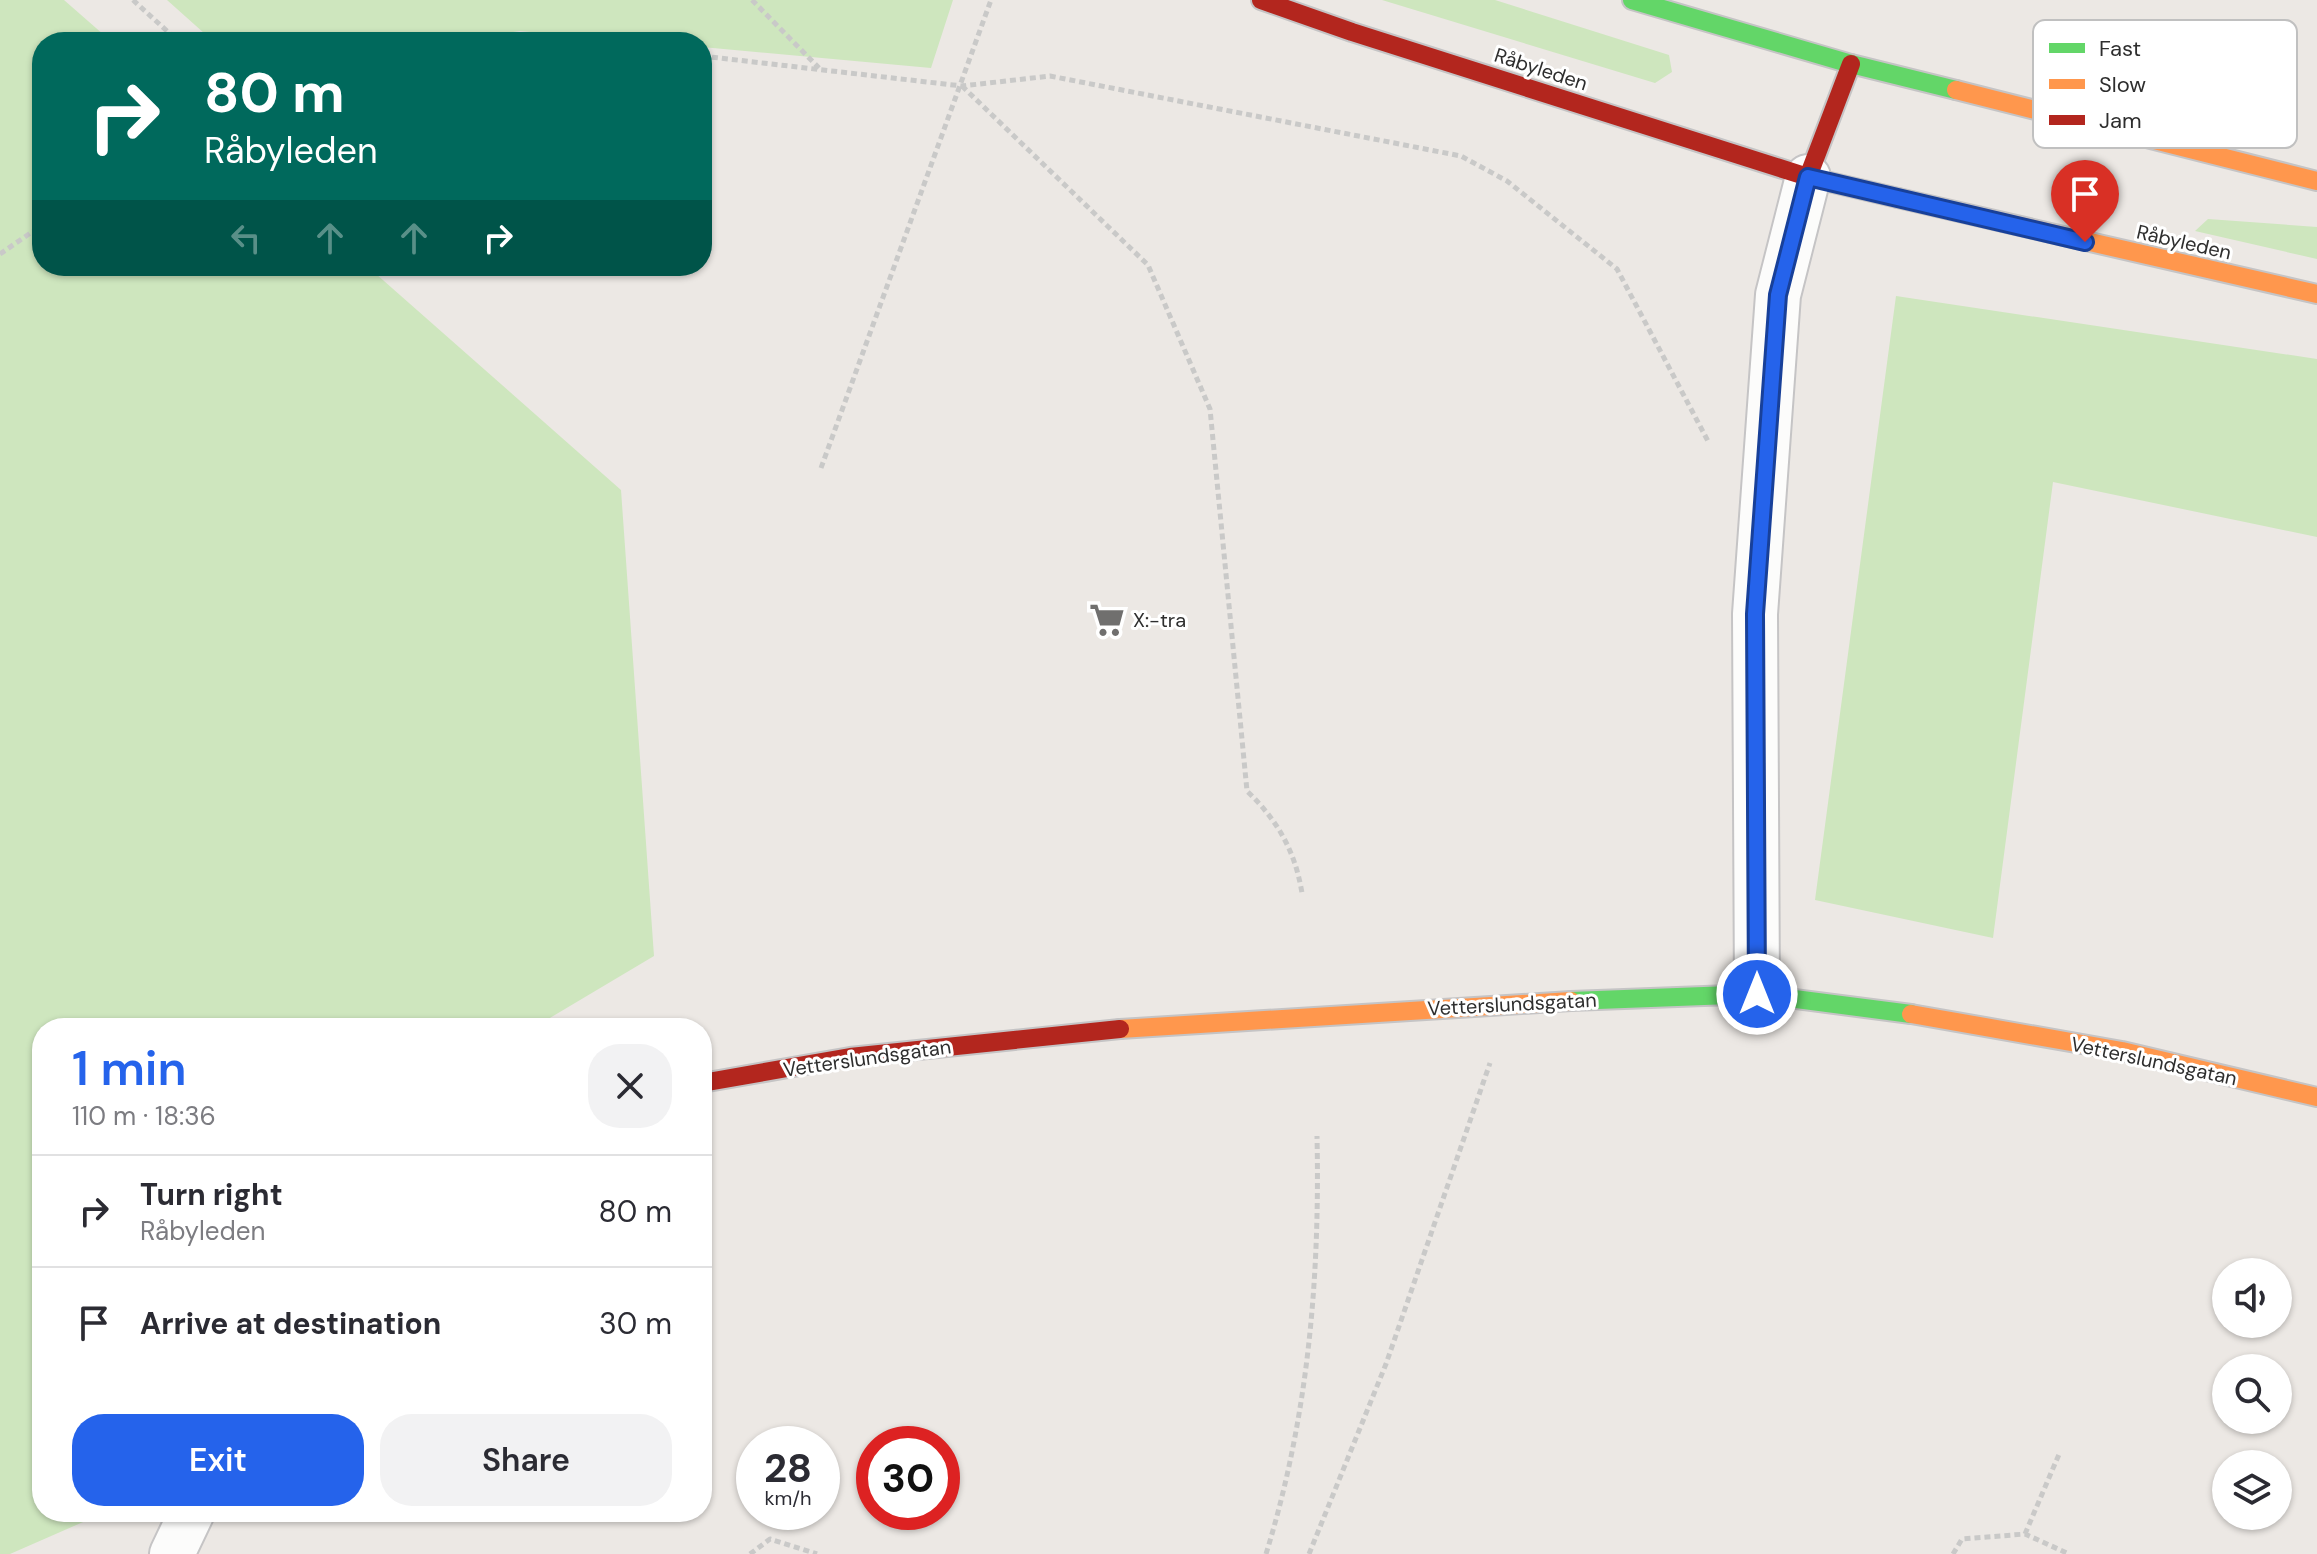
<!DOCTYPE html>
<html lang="en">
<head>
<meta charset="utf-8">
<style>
  :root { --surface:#fff; --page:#f2f2f3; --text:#2b2b33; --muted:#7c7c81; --line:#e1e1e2; --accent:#2563eb }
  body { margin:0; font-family:"DM Sans",sans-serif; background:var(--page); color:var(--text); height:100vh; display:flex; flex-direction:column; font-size:30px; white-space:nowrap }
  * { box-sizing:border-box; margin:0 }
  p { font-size:26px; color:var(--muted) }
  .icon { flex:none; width:44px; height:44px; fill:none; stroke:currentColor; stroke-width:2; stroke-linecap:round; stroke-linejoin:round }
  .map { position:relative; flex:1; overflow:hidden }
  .details { position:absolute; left:32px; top:1018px; width:680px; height:504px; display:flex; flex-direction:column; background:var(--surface); border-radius:32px; box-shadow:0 2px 6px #0004 }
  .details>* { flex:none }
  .banner { position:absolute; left:32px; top:32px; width:680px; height:244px; border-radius:32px; box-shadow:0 2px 6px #0004; background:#00695c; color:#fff; overflow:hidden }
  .fabs { position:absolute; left:2212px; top:1258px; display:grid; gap:16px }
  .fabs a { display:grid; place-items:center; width:80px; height:80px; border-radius:50%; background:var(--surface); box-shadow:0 2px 6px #0004; font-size:40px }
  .speed { position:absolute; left:736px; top:1426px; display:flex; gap:16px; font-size:40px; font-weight:700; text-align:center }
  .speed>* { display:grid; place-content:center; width:104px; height:104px; border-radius:50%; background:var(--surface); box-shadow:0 2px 6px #0004; line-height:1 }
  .speed small { font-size:20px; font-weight:400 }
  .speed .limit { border:12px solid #d22; background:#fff; color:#111 }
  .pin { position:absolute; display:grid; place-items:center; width:68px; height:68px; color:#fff; margin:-82px -34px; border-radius:50% 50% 50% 0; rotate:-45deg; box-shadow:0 0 8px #0007 }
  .pin .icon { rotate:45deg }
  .me { position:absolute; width:88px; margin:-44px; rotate:0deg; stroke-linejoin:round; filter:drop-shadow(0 0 6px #0008) }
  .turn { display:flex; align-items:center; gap:28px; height:168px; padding:0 40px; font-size:36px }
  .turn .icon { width:104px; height:104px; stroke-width:2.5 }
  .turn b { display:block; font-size:56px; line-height:68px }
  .lanes { display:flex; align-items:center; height:76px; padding:0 40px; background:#0003; justify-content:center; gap:40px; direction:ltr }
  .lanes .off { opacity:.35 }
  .round { display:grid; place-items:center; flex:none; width:84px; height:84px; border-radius:32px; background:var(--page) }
  .headline { display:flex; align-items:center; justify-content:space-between; height:136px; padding:0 40px }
  h1 { font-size:48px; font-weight:600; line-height:60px; color:var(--accent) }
  .button { display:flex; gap:16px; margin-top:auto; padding:16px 40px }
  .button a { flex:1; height:92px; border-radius:32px; background:var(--accent); color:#fff; font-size:32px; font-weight:600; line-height:92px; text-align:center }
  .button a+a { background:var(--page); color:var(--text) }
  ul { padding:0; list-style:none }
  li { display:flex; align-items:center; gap:24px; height:112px; padding:0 40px; border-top:2px solid var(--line) }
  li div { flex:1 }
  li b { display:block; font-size:30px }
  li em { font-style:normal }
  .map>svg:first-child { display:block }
  .green { fill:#cee6be }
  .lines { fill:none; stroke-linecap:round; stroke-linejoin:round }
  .street-casing { stroke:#c5c4c5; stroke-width:48 }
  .fast-casing { stroke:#c5c4c5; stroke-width:22 }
  .slow-casing { stroke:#c5c4c5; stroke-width:22 }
  .jam-casing { stroke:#c5c4c5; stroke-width:22 }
  .path { stroke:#c9c9c8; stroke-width:5; stroke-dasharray:6 4; stroke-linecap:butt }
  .street { stroke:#fcfcfb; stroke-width:44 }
  .fast { stroke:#63d668; stroke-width:18 }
  .slow { stroke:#ff974d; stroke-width:18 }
  .jam { stroke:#b3261e; stroke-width:18 }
  .route-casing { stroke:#184099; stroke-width:20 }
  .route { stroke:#2563eb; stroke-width:14 }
  .labels { text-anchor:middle; stroke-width:6; stroke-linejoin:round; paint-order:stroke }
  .street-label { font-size:20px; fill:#2e2e2e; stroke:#fff }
  .poi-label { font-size:20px; fill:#2e2e2e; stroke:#fff; text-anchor:start }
  .key { fill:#fff; stroke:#c0c0c0; stroke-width:2 }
  .key-label { font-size:22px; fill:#2e2e2e }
</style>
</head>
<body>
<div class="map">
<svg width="2317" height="1554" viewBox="0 0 2317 1554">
  <rect width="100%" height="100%" fill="#ece8e4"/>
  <path class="green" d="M0,0H64L112,42H42V266H367L621,490L654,956L533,1028H42V1512H106L10,1554H0Z
    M167,0H953L931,68L702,47V42H641L520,31L448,42H214Z
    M1382,0H1495L1669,55L1672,72L1655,83Z
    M2208,219L2317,227V259L2195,231Z
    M1896,296L2317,359V537L2053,482L1993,938L1815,900Z"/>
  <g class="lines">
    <g class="street-casing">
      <path id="street" d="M1757,994L1755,614L1778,295L1808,177
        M172,1554L192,1512"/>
    </g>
    <g class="fast-casing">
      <path id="fast" d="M1632,0L1851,64L1956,90
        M1571,1001L1757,994L1911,1014"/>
    </g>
    <g class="slow-casing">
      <path id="slow" d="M1956,90L2317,181
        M1898,198L2317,294
        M1911,1014L2122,1051L2317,1097
        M1120,1029L1571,1001"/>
    </g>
    <g class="jam-casing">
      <path id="jam" d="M1261,0L1352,32L1808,177L1898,198
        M1808,177L1851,64
        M702,1083L850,1057L1120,1029"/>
    </g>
    <path class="path" d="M133,0L179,42
      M752,0L819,68
      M702,56L962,86L1050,76L1461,156L1507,181L1617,269L1709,443
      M962,86L1148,265L1210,409L1247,791C1278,821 1295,851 1302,893
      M0,254L42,225
      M821,468L991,0
      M2025,1534L2060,1452
      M750,1554L770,1539L817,1554
      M1266,1554C1308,1418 1320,1278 1317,1136
      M1309,1554L1386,1364L1490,1063
      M1953,1554L1962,1539L2025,1534L2069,1554"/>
    <use href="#street" class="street"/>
    <use href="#fast" class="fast"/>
    <use href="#slow" class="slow"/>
    <use href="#jam" class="jam"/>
  </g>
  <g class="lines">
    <g class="route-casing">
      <path id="route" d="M1757,994L1755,614L1778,295L1808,177L2085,242"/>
    </g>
    <use href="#route" class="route"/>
  </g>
  <defs>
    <g id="supermarket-bare" transform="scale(2.76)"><path d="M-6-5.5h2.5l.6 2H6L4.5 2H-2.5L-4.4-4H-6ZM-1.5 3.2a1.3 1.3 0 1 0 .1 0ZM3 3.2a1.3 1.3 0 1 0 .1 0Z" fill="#706f6e" stroke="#fff" stroke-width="2.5" paint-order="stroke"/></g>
  </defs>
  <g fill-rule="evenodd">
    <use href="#supermarket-bare" x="1107" y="620"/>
  </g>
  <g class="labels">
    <g class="street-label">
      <text transform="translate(1541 69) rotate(18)" y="7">Råbyleden</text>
      <text transform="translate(2184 242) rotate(13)" y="7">Råbyleden</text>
      <text transform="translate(1512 1004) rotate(-3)" y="7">Vetterslundsgatan</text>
      <text transform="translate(867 1058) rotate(-8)" y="7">Vetterslundsgatan</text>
      <text transform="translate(2154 1061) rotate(12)" y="7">Vetterslundsgatan</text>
    </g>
    <g class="poi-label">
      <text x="1133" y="627">X:-tra</text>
    </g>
  </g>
  <rect x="2033" y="20" width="264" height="128" rx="12" class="key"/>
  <rect x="2049" y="43" width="36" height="10" fill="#63d668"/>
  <rect x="2049" y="79" width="36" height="10" fill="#ff974d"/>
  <rect x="2049" y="115" width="36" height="10" fill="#b3261e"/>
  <g class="key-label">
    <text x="2099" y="56">Fast</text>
    <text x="2099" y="92">Slow</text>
    <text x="2099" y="128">Jam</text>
  </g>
</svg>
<div class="fabs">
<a><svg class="icon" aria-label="sound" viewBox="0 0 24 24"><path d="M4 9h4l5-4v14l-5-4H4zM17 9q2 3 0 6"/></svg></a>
<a><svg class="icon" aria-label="search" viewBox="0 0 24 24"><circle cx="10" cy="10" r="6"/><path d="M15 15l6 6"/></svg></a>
<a><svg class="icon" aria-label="layers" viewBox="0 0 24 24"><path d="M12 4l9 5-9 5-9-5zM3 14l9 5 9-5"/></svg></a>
</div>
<div class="speed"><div>28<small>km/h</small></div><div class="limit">30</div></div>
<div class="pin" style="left:2085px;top:242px;background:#d93025"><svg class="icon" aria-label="arrive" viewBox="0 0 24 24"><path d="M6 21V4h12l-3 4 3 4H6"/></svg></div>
<svg class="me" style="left:1757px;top:994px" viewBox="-20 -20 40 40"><circle r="17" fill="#2563eb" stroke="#fff" stroke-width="3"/><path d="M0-11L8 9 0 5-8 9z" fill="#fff"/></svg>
<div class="banner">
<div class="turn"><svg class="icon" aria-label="right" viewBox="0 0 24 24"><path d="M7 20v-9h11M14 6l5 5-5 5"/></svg><div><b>80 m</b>Råbyleden</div></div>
<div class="lanes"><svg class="icon off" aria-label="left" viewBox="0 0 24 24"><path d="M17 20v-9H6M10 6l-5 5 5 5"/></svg><svg class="icon off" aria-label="ahead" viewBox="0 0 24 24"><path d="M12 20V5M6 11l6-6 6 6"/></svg><svg class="icon off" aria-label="ahead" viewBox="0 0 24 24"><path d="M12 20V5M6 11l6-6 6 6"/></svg><svg class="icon" aria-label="right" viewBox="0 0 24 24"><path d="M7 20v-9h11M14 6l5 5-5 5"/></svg></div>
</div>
<section class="details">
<div class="headline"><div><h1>1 min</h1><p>110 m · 18:36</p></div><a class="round"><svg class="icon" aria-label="close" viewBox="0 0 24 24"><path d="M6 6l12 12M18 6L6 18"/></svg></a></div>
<ul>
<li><svg class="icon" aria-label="right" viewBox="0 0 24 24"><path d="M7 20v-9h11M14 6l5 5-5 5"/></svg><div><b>Turn right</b><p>Råbyleden</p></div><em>80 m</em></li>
<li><svg class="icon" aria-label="arrive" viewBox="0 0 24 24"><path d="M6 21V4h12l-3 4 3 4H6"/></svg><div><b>Arrive at destination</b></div><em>30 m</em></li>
</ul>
<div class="button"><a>Exit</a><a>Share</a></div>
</section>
</div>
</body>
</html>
